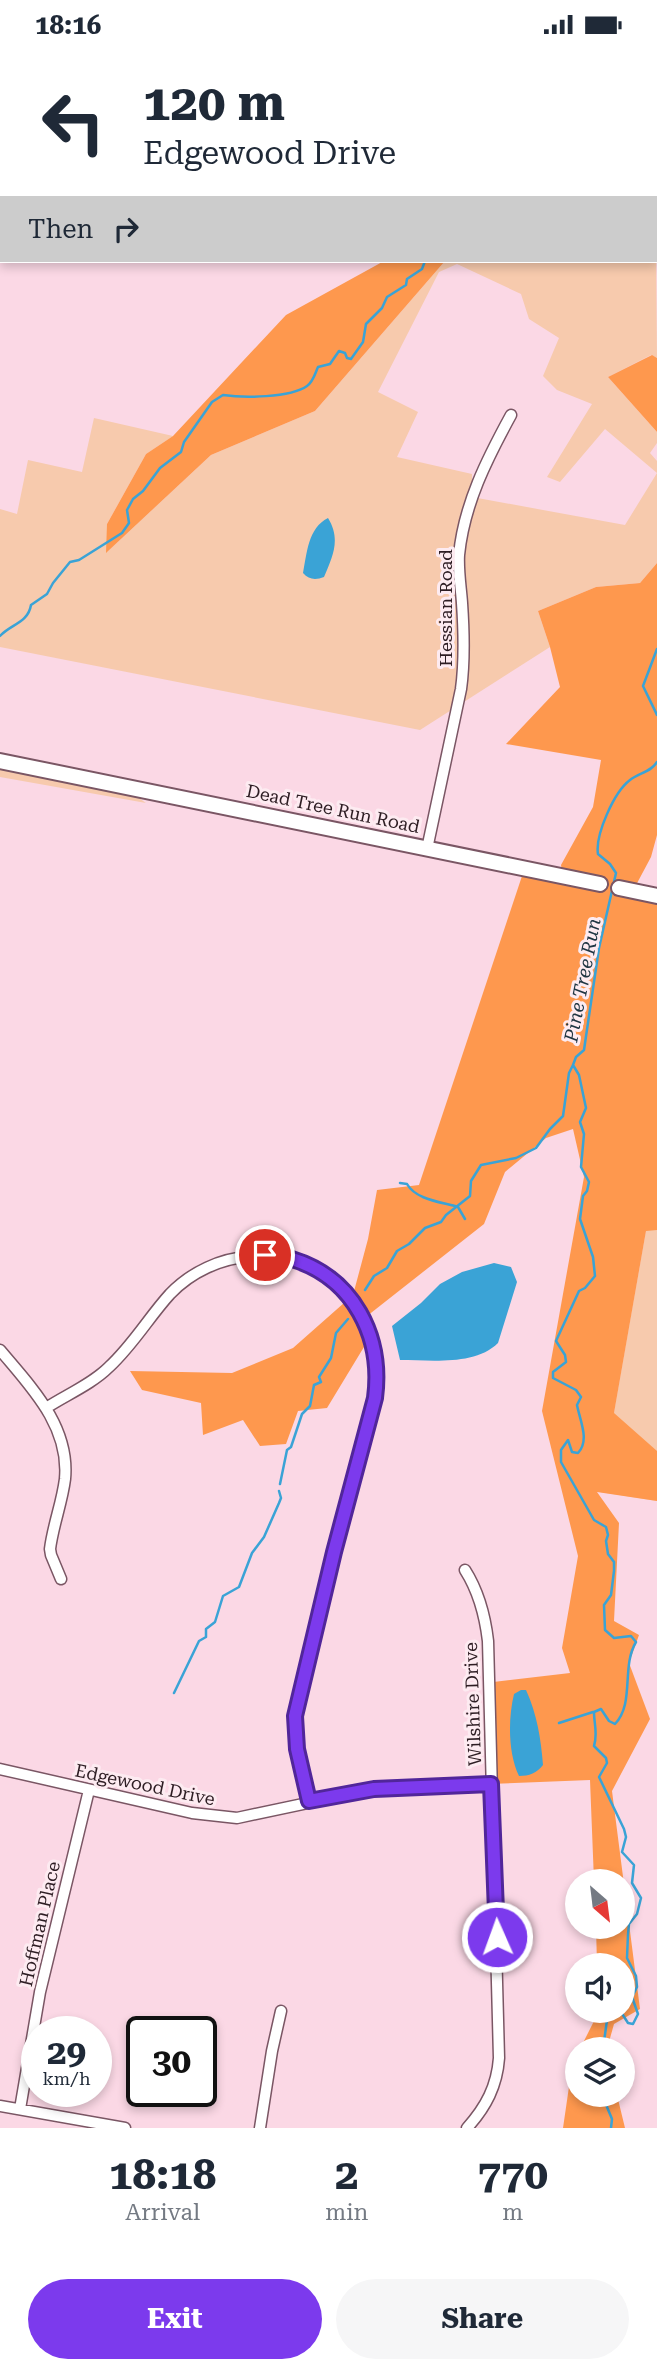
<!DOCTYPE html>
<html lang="en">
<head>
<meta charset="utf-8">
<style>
  :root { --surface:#fff; --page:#f6f6f7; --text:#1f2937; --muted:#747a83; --accent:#7c3aed }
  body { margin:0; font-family:"Roboto Serif",serif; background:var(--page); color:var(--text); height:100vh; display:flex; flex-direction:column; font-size:26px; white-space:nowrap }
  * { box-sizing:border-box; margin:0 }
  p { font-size:23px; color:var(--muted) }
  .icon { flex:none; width:38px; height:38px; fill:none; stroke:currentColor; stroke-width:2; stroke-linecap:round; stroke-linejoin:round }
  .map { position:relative; height:2079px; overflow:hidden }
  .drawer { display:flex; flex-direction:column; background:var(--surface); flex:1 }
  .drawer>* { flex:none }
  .top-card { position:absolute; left:0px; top:0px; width:658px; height:214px; box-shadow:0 4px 10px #0003; background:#fff; color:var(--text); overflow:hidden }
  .needle { width:46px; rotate:152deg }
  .buttons { position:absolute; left:565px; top:1820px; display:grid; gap:14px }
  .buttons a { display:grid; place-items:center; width:70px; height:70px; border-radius:50%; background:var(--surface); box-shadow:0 4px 10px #0003; font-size:35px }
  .speed { position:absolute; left:21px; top:1967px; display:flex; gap:14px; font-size:35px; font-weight:700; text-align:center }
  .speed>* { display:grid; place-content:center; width:91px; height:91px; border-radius:50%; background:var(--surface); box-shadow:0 4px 10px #0003; line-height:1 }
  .speed small { font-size:18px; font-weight:400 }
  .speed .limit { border:4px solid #111; border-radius:10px; background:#fff; color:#111 }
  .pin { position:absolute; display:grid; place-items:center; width:60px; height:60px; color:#fff; margin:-30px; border:4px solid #fff; border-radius:50%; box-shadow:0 2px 7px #0007 }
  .me { position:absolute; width:77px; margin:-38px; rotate:358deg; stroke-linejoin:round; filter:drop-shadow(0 0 5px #0008) }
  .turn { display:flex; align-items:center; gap:24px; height:147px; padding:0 28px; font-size:32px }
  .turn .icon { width:91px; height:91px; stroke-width:2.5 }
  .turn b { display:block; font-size:49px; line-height:60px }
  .then { display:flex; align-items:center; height:66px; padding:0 28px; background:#0003; gap:14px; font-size:26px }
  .eta { display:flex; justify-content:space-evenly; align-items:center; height:119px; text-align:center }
  .eta b { font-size:42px; font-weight:700; line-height:49px }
  .primary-button { display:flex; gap:14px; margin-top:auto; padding:14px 28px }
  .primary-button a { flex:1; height:80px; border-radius:42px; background:var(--accent); color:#fff; font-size:28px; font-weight:700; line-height:80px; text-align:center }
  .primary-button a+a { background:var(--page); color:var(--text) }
  .status { display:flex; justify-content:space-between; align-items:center; height:49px; padding:0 35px; background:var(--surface); direction:ltr }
  .status svg { height:19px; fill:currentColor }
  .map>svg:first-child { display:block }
  .green { fill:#f7caad; fill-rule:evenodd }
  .forest { fill:#fe984e }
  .water { fill:#3aa3d6 }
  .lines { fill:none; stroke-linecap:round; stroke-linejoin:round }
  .stream { stroke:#3aa3d6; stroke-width:2.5 }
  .street-casing { stroke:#7a5664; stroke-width:13 }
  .secondary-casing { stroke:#7a5664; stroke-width:18 }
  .street { stroke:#fff; stroke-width:10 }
  .secondary { stroke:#fff; stroke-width:14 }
  .route-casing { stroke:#51269a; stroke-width:18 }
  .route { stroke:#7c3aed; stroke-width:12 }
  .labels { text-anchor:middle; stroke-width:6; stroke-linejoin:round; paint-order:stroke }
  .street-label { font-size:18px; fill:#2d1d23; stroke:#fdebf1 }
  .water-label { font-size:19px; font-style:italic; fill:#203643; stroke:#fdebf1 }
</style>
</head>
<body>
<div class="status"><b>18:16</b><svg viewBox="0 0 49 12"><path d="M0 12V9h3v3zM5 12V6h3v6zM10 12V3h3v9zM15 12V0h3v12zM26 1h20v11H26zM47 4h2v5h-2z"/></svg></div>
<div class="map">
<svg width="657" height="2079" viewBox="0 0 657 2079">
  <rect width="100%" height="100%" fill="#fbd8e5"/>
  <path class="green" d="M656,195L657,309L651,306L608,328L657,383V394L650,404L657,412V514L640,534L596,538L538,562L550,598L420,681L0,598V460L17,465L28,411L82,423L94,369L173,387L146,405L107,475V503L211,406L315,362L445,212H656ZM457,215L521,245L529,270L559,289L543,327L557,341L592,355L547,428L560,433L605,380L657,424L625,476L472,448V425L397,408L418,363L378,343L439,223Z
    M0,717L136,747L146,754L0,728Z
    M657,1119V1452L600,1443Z"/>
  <path class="forest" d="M384,212H445L315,362L211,406L106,504L107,475L146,405L173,387L286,266Z
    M652,306L657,309V383L608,328Z
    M657,514V786L651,808L635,838L657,848V1181L646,1182L614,1364L657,1402V1452L597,1443L619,1474L614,1572L639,1586L629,1614L650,1670L612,1742L640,1960L614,1975L607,2000H580L599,1962H623V1916H597L596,1878H623V1832H594L590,1731L489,1735L485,1634L570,1624L562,1599L578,1507L542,1362L584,1128L573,1080L546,1089L505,1123L484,1175L362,1271L370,1288L327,1359L298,1362L286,1395L260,1397L243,1371L203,1386L201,1354L142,1341L130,1322L232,1324L293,1299L353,1246L368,1190L377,1141L419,1136L524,821L563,829L561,816L593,758L601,711L506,695L560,638L550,598L538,562L596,538L640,534Z
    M577,2006L578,2046H617L625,2079H563L572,2017Z"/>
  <path class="water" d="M328,469C341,490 333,507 324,528C316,531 309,531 303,524C307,504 308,479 328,469Z
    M494,1214L511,1218L517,1233L498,1294C475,1317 430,1311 400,1311L392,1277L421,1254L440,1235L462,1223Z
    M521,1641H526C537,1665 541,1690 543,1716C537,1724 529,1727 519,1727C508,1704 508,1670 514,1645Z"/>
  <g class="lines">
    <path class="stream" d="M514,0V2
      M593,0L594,2
      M656,65H657
      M0,587C11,575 28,574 31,556L47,545L53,534L70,513L79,511L122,484L129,474L127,461L133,450L143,442L160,419L181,403L184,393L212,353L223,346C243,349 290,349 307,337C313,333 315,325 318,318L330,315L339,302L345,304L347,309L351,310L363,293L366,275L382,259L387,248L406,236L407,230L422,220L425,212
      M657,600L643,637L657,666
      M400,1134L407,1135C416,1151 442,1153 458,1158L465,1170
      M365,1241L374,1227L387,1219L397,1202L409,1195L425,1179L441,1173L446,1166L470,1147L471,1132L481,1116L516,1109L536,1099L550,1080L563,1067L569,1024L573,1016
      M280,1435L287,1401L291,1398L302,1365L310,1357L314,1336L321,1333L319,1328L331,1309L336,1284L348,1270
      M174,1644L199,1592L206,1588V1580L215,1573L223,1547L239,1538L252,1504L264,1488L279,1454L281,1449L279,1442
      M559,1674L593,1663
      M618,1962L621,1963L628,1974L633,1975L638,1965L632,1948L637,1938L636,1927L627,1909L628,1885L629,1875L637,1865L641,1849L632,1834L634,1816L622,1803L626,1788L624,1780L599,1728L607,1714L606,1709L594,1697C598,1685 594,1675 594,1663L601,1660L609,1672L615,1675C635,1654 621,1618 636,1593L631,1587L614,1589L605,1581L604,1556L611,1546L614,1522V1513L608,1505L606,1492L608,1486L606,1478L594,1471L561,1413V1401L568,1391L572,1403L578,1404C590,1391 580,1372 577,1356L581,1348L576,1341L553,1329V1323L566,1313L565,1306L556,1292L579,1242L585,1239L595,1227L593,1208L580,1170L583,1147L587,1142L589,1133L581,1118L584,1085L580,1073L586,1059L579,1026L573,1016L576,1008L584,1001L599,899L616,824L610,815L598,805C595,786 614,743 630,731C639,724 651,723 657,713
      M603,2000L607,1971L615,1962
      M602,2046L612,2070L611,2079"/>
    <g class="street-casing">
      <path id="street" d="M427,800L461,640C465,611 464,583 462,554C461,539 458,522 459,506C464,455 487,410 511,366
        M0,1301C31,1338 70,1377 65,1430C62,1454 53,1476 50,1500L51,1506L61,1530
        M46,1359C66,1346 92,1335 109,1318C133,1296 149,1268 170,1245C213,1200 287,1193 335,1234C369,1263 381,1305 375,1349L334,1503L295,1667L297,1700L309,1752
        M465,1521C479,1543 485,1566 488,1592L499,2009C497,2037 486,2058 467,2079
        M0,1720L192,1764L237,1769L374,1740L491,1736
        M0,2057L125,2079
        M20,2060L40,1943L89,1741
        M260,2079L272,2002L281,1962"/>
    </g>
    <g class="secondary-casing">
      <path id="secondary" d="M0,712L600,835
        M619,839L657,847"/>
    </g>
    <use href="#street" class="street"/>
    <use href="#secondary" class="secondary"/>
  </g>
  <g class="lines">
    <g class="route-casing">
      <path id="route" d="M265,1206C274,1207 284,1208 292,1210C354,1229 383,1288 375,1349L334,1503L295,1667L297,1700L309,1752L374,1740L491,1735L497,1888"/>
    </g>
    <use href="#route" class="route"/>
  </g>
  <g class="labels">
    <g class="street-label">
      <text transform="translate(446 559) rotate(-90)" y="6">Hessian Road</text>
      <text transform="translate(333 760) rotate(12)" y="6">Dead Tree Run Road</text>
      <text transform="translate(473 1655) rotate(-92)" y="6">Wilshire Drive</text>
      <text transform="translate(145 1736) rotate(12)" y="6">Edgewood Drive</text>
      <text transform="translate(40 1875) rotate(-77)" y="6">Hoffman Place</text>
    </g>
    <g class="water-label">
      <text transform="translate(582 931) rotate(-79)" y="7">Pine Tree Run</text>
    </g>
  </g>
</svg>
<div class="buttons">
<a><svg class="needle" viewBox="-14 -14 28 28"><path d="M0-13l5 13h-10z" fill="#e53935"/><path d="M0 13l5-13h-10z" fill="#747a83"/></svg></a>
<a><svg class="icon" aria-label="sound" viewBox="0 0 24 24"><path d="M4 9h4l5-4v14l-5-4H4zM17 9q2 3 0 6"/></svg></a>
<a><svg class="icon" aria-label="layers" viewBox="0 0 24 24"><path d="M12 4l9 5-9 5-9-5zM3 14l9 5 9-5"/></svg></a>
</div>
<div class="speed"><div>29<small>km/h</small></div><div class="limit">30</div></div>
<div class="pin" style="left:265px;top:1206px;background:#d93025"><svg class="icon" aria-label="arrive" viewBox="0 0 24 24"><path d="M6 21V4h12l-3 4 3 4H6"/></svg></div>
<svg class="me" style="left:497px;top:1888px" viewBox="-20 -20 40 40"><circle r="17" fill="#7c3aed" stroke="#fff" stroke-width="3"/><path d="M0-11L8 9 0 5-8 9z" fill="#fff"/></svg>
<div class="top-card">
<div class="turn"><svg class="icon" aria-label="left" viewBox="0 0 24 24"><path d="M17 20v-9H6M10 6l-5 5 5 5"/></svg><div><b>120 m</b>Edgewood Drive</div></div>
<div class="then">Then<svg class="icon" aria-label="right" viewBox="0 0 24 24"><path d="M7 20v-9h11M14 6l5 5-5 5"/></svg></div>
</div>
</div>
<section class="drawer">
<div class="eta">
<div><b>18:18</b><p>Arrival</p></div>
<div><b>2</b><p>min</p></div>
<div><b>770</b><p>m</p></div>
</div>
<div class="primary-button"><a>Exit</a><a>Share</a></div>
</section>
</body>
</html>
